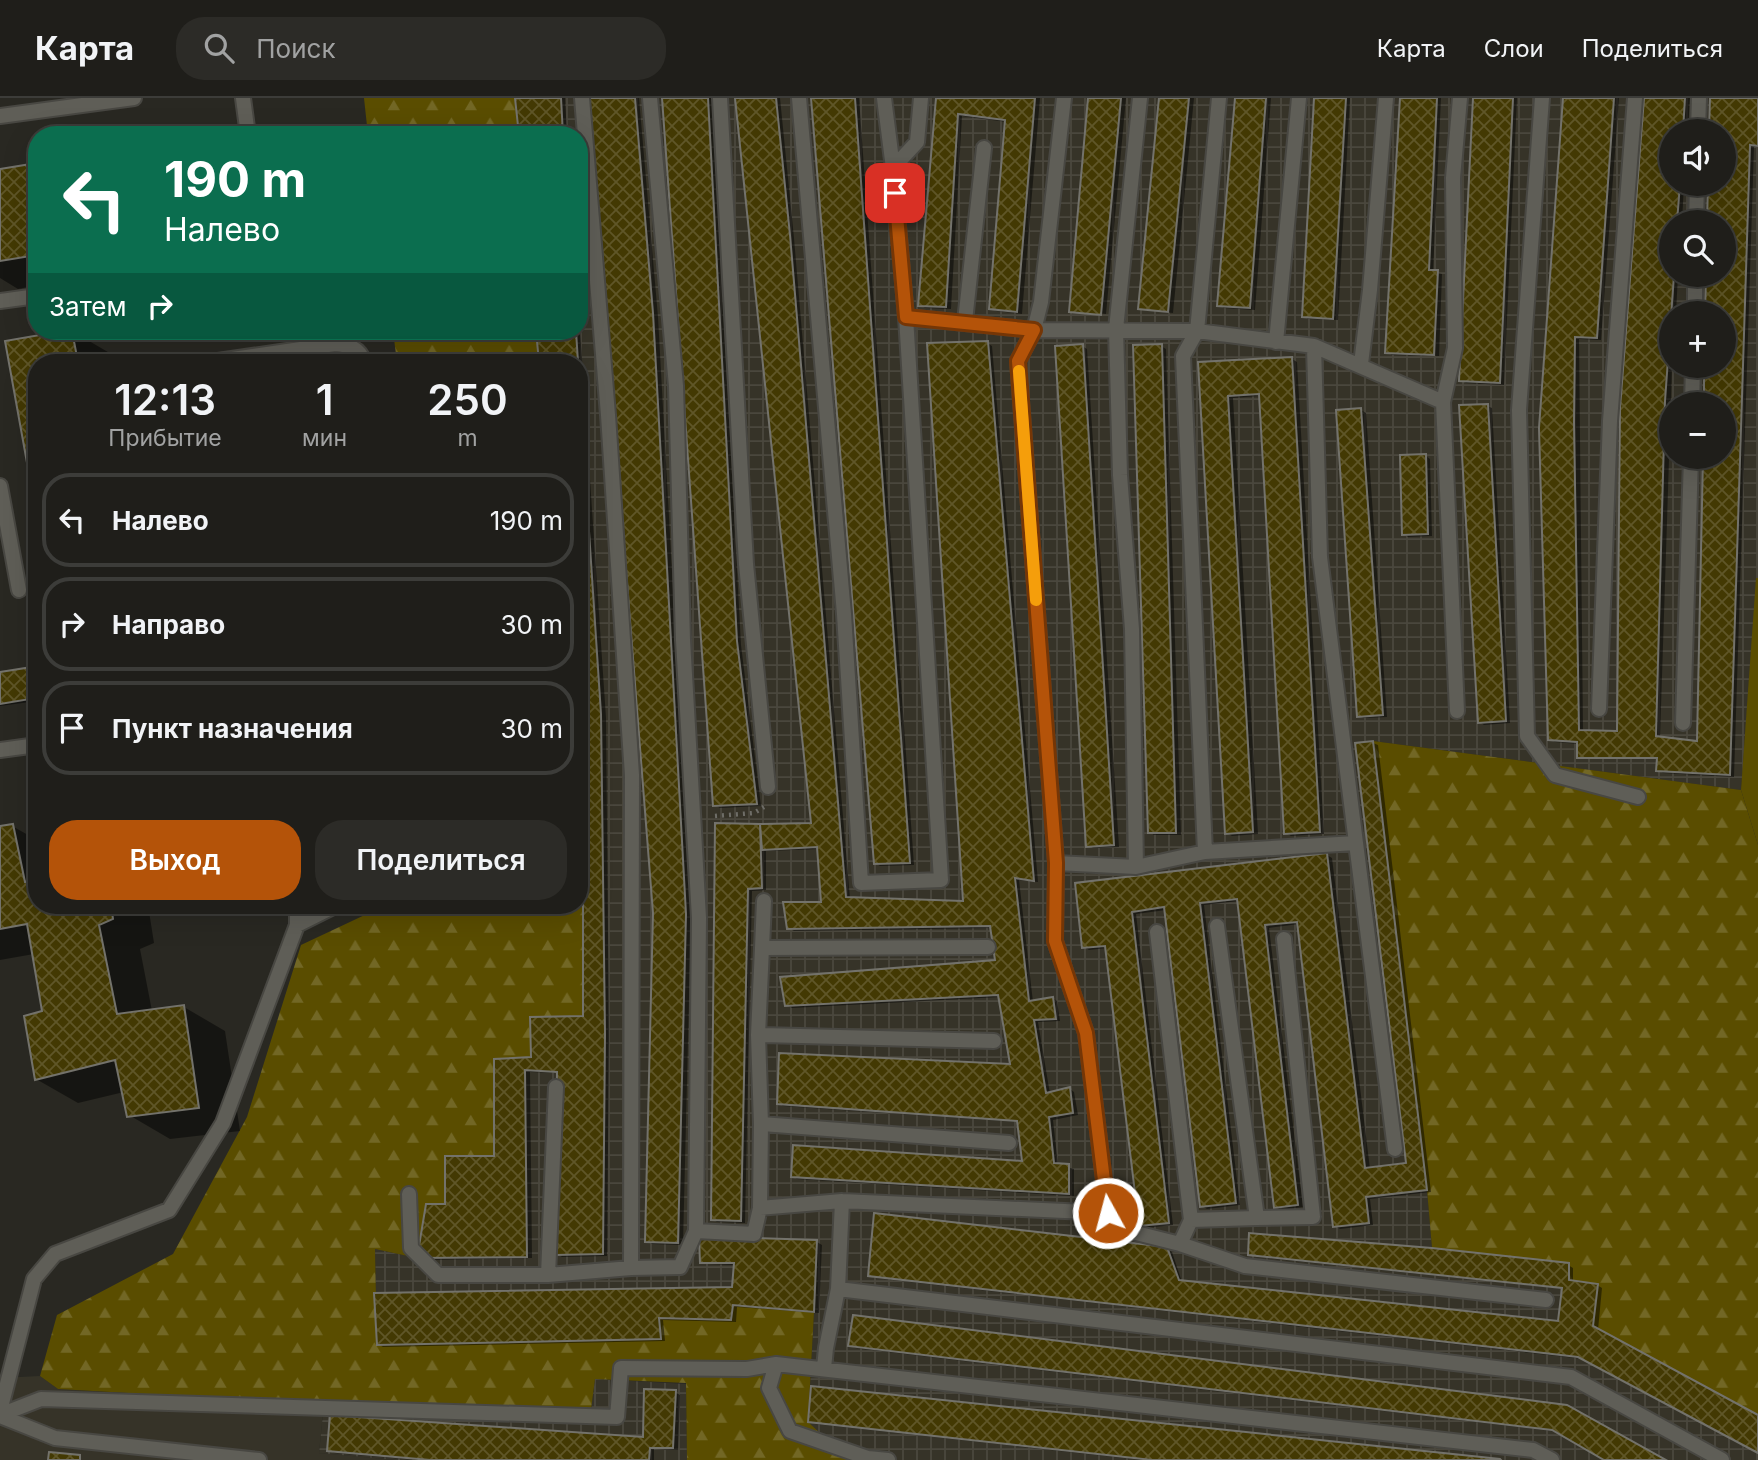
<!DOCTYPE html>
<html lang="ru">
<head>
<meta charset="utf-8">
<style>
  :root { --surface:#1f1e1a; --page:#2c2b27; --text:#f1f3f6; --muted:#a1a2a2; --line:#3c3c39; --accent:#b45309 }
  body { margin:0; font-family:Inter,sans-serif; background:var(--page); color:var(--text); height:100vh; display:flex; flex-direction:column; font-size:26px; white-space:nowrap }
  * { box-sizing:border-box; margin:0 }
  p { font-size:23px; color:var(--muted) }
  .icon { flex:none; width:38px; height:38px; fill:none; stroke:currentColor; stroke-width:2; stroke-linecap:round; stroke-linejoin:round }
  .map { position:relative; flex:1; overflow:hidden }
  .sheet { position:absolute; left:28px; top:256px; width:560px; height:560px; display:flex; flex-direction:column; background:var(--surface); border-radius:28px; box-shadow:0 7px 28px #0002,0 0 0 2px var(--line) }
  .sheet>* { flex:none }
  .guide { position:absolute; left:28px; top:28px; width:560px; height:214px; border-radius:28px; box-shadow:0 7px 28px #0002,0 0 0 2px var(--line); background:#0b6e4f; color:#fff; overflow:hidden }
  .fabs { position:absolute; left:1659px; top:21px; display:grid; gap:14px }
  .fabs a { display:grid; place-items:center; width:77px; height:77px; border-radius:50%; background:var(--surface); box-shadow:0 7px 28px #0002,0 0 0 2px var(--line); font-size:35px }
  .pin { position:absolute; display:grid; place-items:center; width:60px; height:60px; color:#fff; margin:-30px; border-radius:14px; box-shadow:0 4px 10px #0006 }
  .me { position:absolute; width:77px; margin:-38px; rotate:353deg; stroke-linejoin:round; filter:drop-shadow(0 0 5px #0008) }
  .turn { display:flex; align-items:center; gap:24px; height:147px; padding:0 21px; font-size:32px }
  .turn .icon { width:91px; height:91px; stroke-width:2.5 }
  .turn b { display:block; font-size:49px; line-height:60px }
  .then { display:flex; align-items:center; height:66px; padding:0 21px; background:#0003; gap:14px; font-size:26px }
  .eta { display:flex; justify-content:space-evenly; align-items:center; height:119px; text-align:center }
  .eta b { font-size:42px; font-weight:600; line-height:49px }
  .action { display:flex; gap:14px; margin-top:auto; padding:14px 21px }
  .action a { flex:1; height:80px; border-radius:28px; background:var(--accent); color:#fff; font-size:28px; font-weight:600; line-height:80px; text-align:center }
  .action a+a { background:var(--page); color:var(--text) }
  ul { padding:0; list-style:none }
  li { display:flex; align-items:center; gap:21px; height:94px; margin:0 14px 10px; padding:0 7px; border:4px solid var(--line); border-radius:28px }
  li div { flex:1 }
  li b { display:block; font-size:26px }
  li em { font-style:normal }
  header { display:flex; align-items:center; gap:42px; box-sizing:border-box; height:98px; padding:0 35px; background:var(--surface); border-bottom:2px solid var(--line) }
  header strong { font-size:33px }
  nav { display:flex; gap:38px; margin-inline-start:auto; font-size:24px }
  .search { width:490px; height:63px; background:var(--page); display:flex; align-items:center; gap:18px; box-sizing:border-box; padding:0 24px; border-radius:28px; color:var(--muted); font-size:26px }
  .map>svg:first-child { display:block }
  .built { fill:#363328 }
  .industrial { fill:url(#industrial-grid); fill-rule:evenodd }
  .green { fill:#5a4d00 }
  .forest { fill:url(#forest-firs) }
  .shadow { fill:#0007 }
  .building { fill:url(#building-cross-hatch); stroke:#73726b; stroke-width:2 }
  .lines { fill:none; stroke-linecap:round; stroke-linejoin:round }
  .lane-casing { stroke:#484742; stroke-width:18 }
  .path { stroke:#6e6d67; stroke-width:4.5; stroke-dasharray:2 5; stroke-linecap:butt }
  .lane { stroke:#5f5e57; stroke-width:14 }
  .route-casing { stroke:#753606; stroke-width:18 }
  .route { stroke:#b45309; stroke-width:12 }
  .slow { stroke:#f59e0b; stroke-width:12 }
</style>
</head>
<body>
<header>
<strong>Карта</strong>
<div class="search"><svg class="icon" aria-label="search" viewBox="0 0 24 24"><circle cx="10" cy="10" r="6"/><path d="M15 15l6 6"/></svg>Поиск</div>
<nav><a>Карта</a><a>Слои</a><a>Поделиться</a></nav>
</header>
<div class="map">
<svg width="1758" height="1362" viewBox="0 0 1758 1362">
  <defs>
    <pattern id="industrial-grid" width="8" height="8" patternUnits="userSpaceOnUse" patternTransform="scale(1.75)"><rect width="8" height="8" fill="#363328"/><path d="M0 4h8M4 0v8" fill="none" stroke="#4a473d"/></pattern>
    <pattern id="forest-firs" width="22" height="20" patternUnits="userSpaceOnUse" patternTransform="scale(1.75)"><rect width="22" height="20" fill="#5a4d00"/><path d="M5 1l3.5 6h-7zM16 11l3.5 6h-7z" fill="#726725"/></pattern>
    <pattern id="building-cross-hatch" width="8" height="8" patternUnits="userSpaceOnUse" patternTransform="scale(1.75)"><rect width="8" height="8" fill="#433903"/><path d="M0 0l8 8M0 8l8-8" fill="none" stroke="#5f5628"/></pattern>
  </defs>
  <rect width="100%" height="100%" fill="#292822"/>
  <path class="built" d="M40,1278L58,1291L324,1306L319,1355L397,1362H0V1280Z"/>
  <path class="industrial" d="M515,0H1758V480L1741,692L1373,643L1427,1092L1432,1150L1569,1165L1598,1186L1593,1228L1758,1317V1362H850L808,1324L814,1214L733,1207L731,1222L661,1241L377,1247L375,1151L417,1160L445,1058L494,961L530,919L583,917L582,666L579,665V264H539L536,233H579V37H519ZM1671,33H1724V86H1671ZM1671,124H1724V177H1671ZM1671,215H1724V268H1671ZM1671,306H1724V359H1671Z
    M595,1281L686,1286L687,1362H397L319,1355L324,1306L591,1312Z"/>
  <path class="green" d="M1756,480H1758V747L1741,692Z"/>
  <path class="forest" d="M364,0H515L519,37H368Z
    M393,233H536L539,264H397Z
    M1373,643L1741,692L1758,747V1317L1593,1228L1598,1186L1569,1182V1165L1432,1150L1427,1092Z
    M579,665L583,666V918L530,919L531,959L495,961L494,1058L445,1059V1106L417,1160L375,1151L377,1247L660,1241L659,1220L731,1222L733,1207L814,1214L808,1324L850,1362H687L686,1285L595,1281L591,1312L324,1306L58,1291L40,1278L57,1217L173,1156L247,1019L301,847L386,807H579Z"/>
  <path class="shadow" d="M517,0H565L567,37H520Z
    M591,0H639L658,219L691,819L683,1147L652,1146L647,1143L654,815Z
    M664,0H712L741,547L761,708L720,710L715,707Z
    M737,0H780L794,140L850,801L965,804L987,245L992,248L1038,784L1019,782L1033,904L1053,900L1057,903L1060,923L1038,924L1050,996L1070,991L1074,994L1078,1017L1053,1022L1058,1067L1074,1071V1098L797,1081L792,1078L1024,1065L1019,1024L783,1008L779,1005L1012,968L1000,899L792,910L787,907L997,864L992,830L794,833L789,830L823,806L819,751L766,753V792L752,793L745,1125L717,1124L712,1121L717,727L813,726Z
    M812,0H859L914,767L880,768L875,765Z
    M938,0H1040L1022,216L996,213L991,210L1007,24L962,18L951,211L925,210L920,207Z
    M1090,0H1126L1106,216L1073,212Z
    M1160,0H1194L1173,215L1145,212L1140,210Z
    M1237,0H1271L1255,212L1224,210L1219,207Z
    M1316,0H1350L1338,222L1308,221L1304,218Z
    M1402,0H1441L1433,174L1442,176L1439,258L1392,257L1387,254Z
    M1475,0H1517L1504,287L1466,285L1461,282Z
    M1565,0H1619L1601,242L1579,241L1583,634L1619,635L1646,0H1690L1688,33H1671V86H1684L1682,124H1671V177H1678L1676,215H1671L1672,268L1660,641L1699,645L1704,359H1724V306H1705L1706,268H1724V215H1707L1708,177H1724V124H1709L1710,86H1724V33H1711L1712,0H1758V49H1754L1734,679L1663,675L1658,672V661H1584L1579,659V646L1555,644L1550,641Z
    M37,67V187L18,191L0,180V73Z
    M579,217L606,620L609,940L607,1158L562,1159L557,1156L559,975L530,974L532,1160L424,1162L447,1108L496,1059V963L533,961L585,919V667L579,666V264H541L538,233H579Z
    M72,233L113,257L115,264H37V398L35,397L7,245Z
    M1082,248L1087,251L1119,749L1093,750L1088,747Z
    M1161,248L1166,251L1181,737H1154L1150,734Z
    M1292,261L1297,264L1324,736L1291,738L1286,735L1260,298L1233,300L1258,736L1232,738L1227,735L1200,266Z
    M1487,308L1492,310L1510,625L1484,627L1480,624Z
    M1361,312L1366,315L1387,619L1364,620L1359,618Z
    M1426,358L1430,361L1432,438L1408,439L1404,436Z
    M32,571L37,574V603L0,608V576Z
    M1373,645L1378,647L1431,1094L1370,1101L1373,1127L1340,1131L1335,1128L1299,826L1269,830L1303,1109L1281,1112L1276,1109L1239,803L1204,807L1240,1107L1207,1111L1202,1108L1166,812L1136,816L1173,1127L1145,1130L1140,1127L1107,850L1089,852L1084,849L1076,786L1327,757L1332,760L1370,1071L1408,1067Z
    M12,728L37,742V807H148L154,845L140,851L152,913L184,909L225,933L240,1033L170,1041L129,1017L124,994L78,1005L36,981L44,914L34,856L0,862V730Z
    M817,1144L822,1147L819,1215L737,1209L736,1224L663,1222L665,1243L383,1249L378,1246L734,1190L735,1167L707,1166L702,1164Z
    M1166,1151L1172,1154L1182,1184L1560,1225L1564,1191L1255,1159L1250,1156L1568,1167L1573,1170V1184L1597,1187L1602,1190L1598,1232L1758,1319V1354L1584,1261L875,1180L870,1178Z
    M850,1247L1566,1308L1662,1362H1608L1559,1334L855,1250Z
    M675,1294L680,1297L678,1352L654,1351V1362H416L334,1355L329,1352L644,1341Z
    M810,1323L1490,1362H1142L815,1326Z"/>
  <path class="building" d="M515,0H561L563,37H519Z
    M589,0H635L653,215L686,816L678,1145L645,1144L653,815Z
    M662,0H708L737,543L757,706L713,708Z
    M735,0H776L790,137L846,799L963,803L927,245L988,243L1034,783L1015,780L1029,903L1053,899L1056,921L1034,922L1046,995L1070,989L1073,1015L1049,1019L1054,1065L1069,1066V1096L791,1079L793,1047L1022,1063L1017,1023L777,1006L779,955L1010,966L998,897L785,908L780,879L995,862L990,828L787,831L783,804H821L817,749L762,752L760,726L811,725Z
    M811,0H855L910,765L874,766Z
    M936,0H1035L1017,214L989,211L1005,22L958,16L946,209L918,208Z
    M1088,0H1121L1101,217L1069,214Z
    M1159,0H1189L1168,214L1138,211Z
    M1235,0H1266L1250,210L1217,208Z
    M1314,0H1346L1333,221L1302,219Z
    M1400,0H1437L1429,172H1438L1434,257L1385,255Z
    M1473,0H1513L1500,285L1459,283Z
    M1563,0H1614L1597,240L1575,239L1574,324L1579,632L1617,633L1620,310L1644,0H1685L1683,33H1671V86H1680L1677,124H1671V177H1674L1665,303L1656,638L1697,643L1703,359H1724V306H1704V268H1724V215H1705L1706,177H1724V124H1707L1708,86H1724V33H1709L1710,0H1758V48L1750,47L1730,677L1656,673L1657,660H1577V644L1548,642L1539,330Z
    M37,65V157L0,163V71Z
    M63,233H72L78,264H37V398H33L5,243Z
    M536,233H576L578,264H539Z
    M1083,246L1114,747L1086,749L1055,248Z
    M1162,246L1176,735H1148L1133,247Z
    M1292,259L1320,734L1284,736L1259,296L1228,298L1253,734L1225,736L1198,264Z
    M579,281L601,616L605,936L603,1156L555,1157L557,974L525,972L527,1159L417,1160L426,1106H445V1058H494V961L531,959L530,919L583,918V666L579,665Z
    M1488,306L1506,623L1478,625L1459,307Z
    M1361,310L1383,617L1357,619L1336,312Z
    M1426,356L1428,436L1402,437L1400,357Z
    M32,569L36,600L0,606V574Z
    M1373,643L1427,1092L1366,1099L1369,1125L1333,1129L1297,824L1265,827L1298,1107L1274,1110L1237,801L1200,805L1236,1105L1200,1109L1164,809L1132,814L1169,1125L1139,1128L1105,848L1082,850L1075,785L1327,755L1365,1070L1406,1065L1355,645Z
    M715,725L760,726L762,790L748,791L741,1123L711,1122Z
    M13,726L25,784L37,782V807H111L113,821L99,827L117,916L184,907L199,1010L127,1019L115,962L35,982L24,918L42,913L27,826L0,831V728Z
    M874,1115L1167,1149L1179,1182L1558,1223L1562,1190L1248,1157L1249,1135L1432,1150L1569,1165V1182L1598,1186L1593,1228L1758,1317V1355L1578,1259L868,1178Z
    M699,1138L817,1142L814,1214L733,1207L731,1222L659,1220L661,1241L377,1247L374,1195L732,1189L734,1165H700Z
    M853,1217L1567,1307L1666,1362H1604L1552,1332L848,1248Z
    M811,1288L1500,1361L1501,1362H1152L808,1324Z
    M644,1291L676,1292L673,1350H650L649,1362H430L327,1353L330,1317L643,1339Z
    M49,1354L80,1357V1362H48Z"/>
  <g class="lines">
    <g class="lane-casing">
      <path id="lane" d="M243,0L248,37
        M720,0L746,466L768,689
        M799,0L844,516L861,785L941,782L906,219L893,70L884,0
        M1064,0L1041,204L1034,232L1197,233L1314,248L1320,459L1356,745
        M1542,0L1519,312L1527,638L1555,677L1638,699
        M0,18L134,0
        M1698,33L1699,0
        M893,70L917,44L921,0
        M1696,124L1697,86
        M0,203L37,198
        M1695,215V177
        M906,219L1034,232L1018,263L1056,765L1055,843L1086,935L1108,1115L842,1103L760,1110L761,1026L758,937L762,850L988,849
        M965,223L984,50
        M1276,244L1299,0
        M1314,248L1443,304L1457,613
        M211,264L335,246C349,247 360,250 364,264
        M1361,266L1370,192L1386,0
        M1443,304L1455,250L1453,80L1460,0
        M1692,306L1693,268
        M0,388L19,492
        M1599,611L1610,323L1635,0
        M1683,625L1691,359
        M0,652L37,647
        M1205,754L1356,745L1395,1051
        M1056,765L1136,769L1205,754L1183,258L1197,233L1219,0
        M1136,769L1132,531L1120,377L1116,231L1140,0
        M297,827V807
        M1217,828L1257,1120L1313,1119L1284,841
        M1157,834L1191,1122L1257,1120
        M762,850L764,803
        M758,937L994,943
        M761,1026L1009,1045
        M409,1096L411,1150L438,1177H548L631,1170L632,677L608,317L582,0
        M1108,1115L1124,1132L1180,1146L1191,1122
        M696,1133L754,1136L760,1110
        M1180,1146L1245,1168L1546,1202
        M631,1170L680,1169L696,1133L699,820L683,542L676,288L650,0
        M548,1177L556,989
        M838,1191L1571,1279L1722,1362
        M776,1266L769,1290L790,1333L868,1360L888,1362
        M824,1270L826,1250L838,1191L842,1103
        M0,1313L34,1181L55,1156L169,1112L223,1025L297,827L337,807
        M0,1317L41,1301L617,1319L621,1270L747,1271L776,1266L1533,1352L1552,1362
        M0,1318L55,1340L259,1362"/>
    </g>
    <path class="path" d="M715,718L754,715L764,709"/>
    <use href="#lane" class="lane"/>
  </g>
  <g class="lines">
    <g class="route-casing">
      <path id="route" d="M895,95L906,219L1034,232L1018,263L1056,765L1055,843L1086,935L1108,1115"/>
    </g>
    <use href="#route" class="route"/>
    <path class="slow" d="M1019,273L1036,502"/>
  </g>
</svg>
<div class="fabs">
<a><svg class="icon" aria-label="sound" viewBox="0 0 24 24"><path d="M4 9h4l5-4v14l-5-4H4zM17 9q2 3 0 6"/></svg></a>
<a><svg class="icon" aria-label="search" viewBox="0 0 24 24"><circle cx="10" cy="10" r="6"/><path d="M15 15l6 6"/></svg></a>
<a>+</a>
<a>−</a>
</div>
<div class="pin" style="left:895px;top:95px;background:#d93025"><svg class="icon" aria-label="arrive" viewBox="0 0 24 24"><path d="M6 21V4h12l-3 4 3 4H6"/></svg></div>
<svg class="me" style="left:1108px;top:1115px" viewBox="-20 -20 40 40"><circle r="17" fill="#b45309" stroke="#fff" stroke-width="3"/><path d="M0-11L8 9 0 5-8 9z" fill="#fff"/></svg>
<div class="guide">
<div class="turn"><svg class="icon" aria-label="left" viewBox="0 0 24 24"><path d="M17 20v-9H6M10 6l-5 5 5 5"/></svg><div><b>190 m</b>Налево</div></div>
<div class="then">Затем<svg class="icon" aria-label="right" viewBox="0 0 24 24"><path d="M7 20v-9h11M14 6l5 5-5 5"/></svg></div>
</div>
<section class="sheet">
<div class="eta">
<div><b>12:13</b><p>Прибытие</p></div>
<div><b>1</b><p>мин</p></div>
<div><b>250</b><p>m</p></div>
</div>
<ul>
<li><svg class="icon" aria-label="left" viewBox="0 0 24 24"><path d="M17 20v-9H6M10 6l-5 5 5 5"/></svg><div><b>Налево</b></div><em>190 m</em></li>
<li><svg class="icon" aria-label="right" viewBox="0 0 24 24"><path d="M7 20v-9h11M14 6l5 5-5 5"/></svg><div><b>Направо</b></div><em>30 m</em></li>
<li><svg class="icon" aria-label="arrive" viewBox="0 0 24 24"><path d="M6 21V4h12l-3 4 3 4H6"/></svg><div><b>Пункт назначения</b></div><em>30 m</em></li>
</ul>
<div class="action"><a>Выход</a><a>Поделиться</a></div>
</section>
</div>
</body>
</html>
